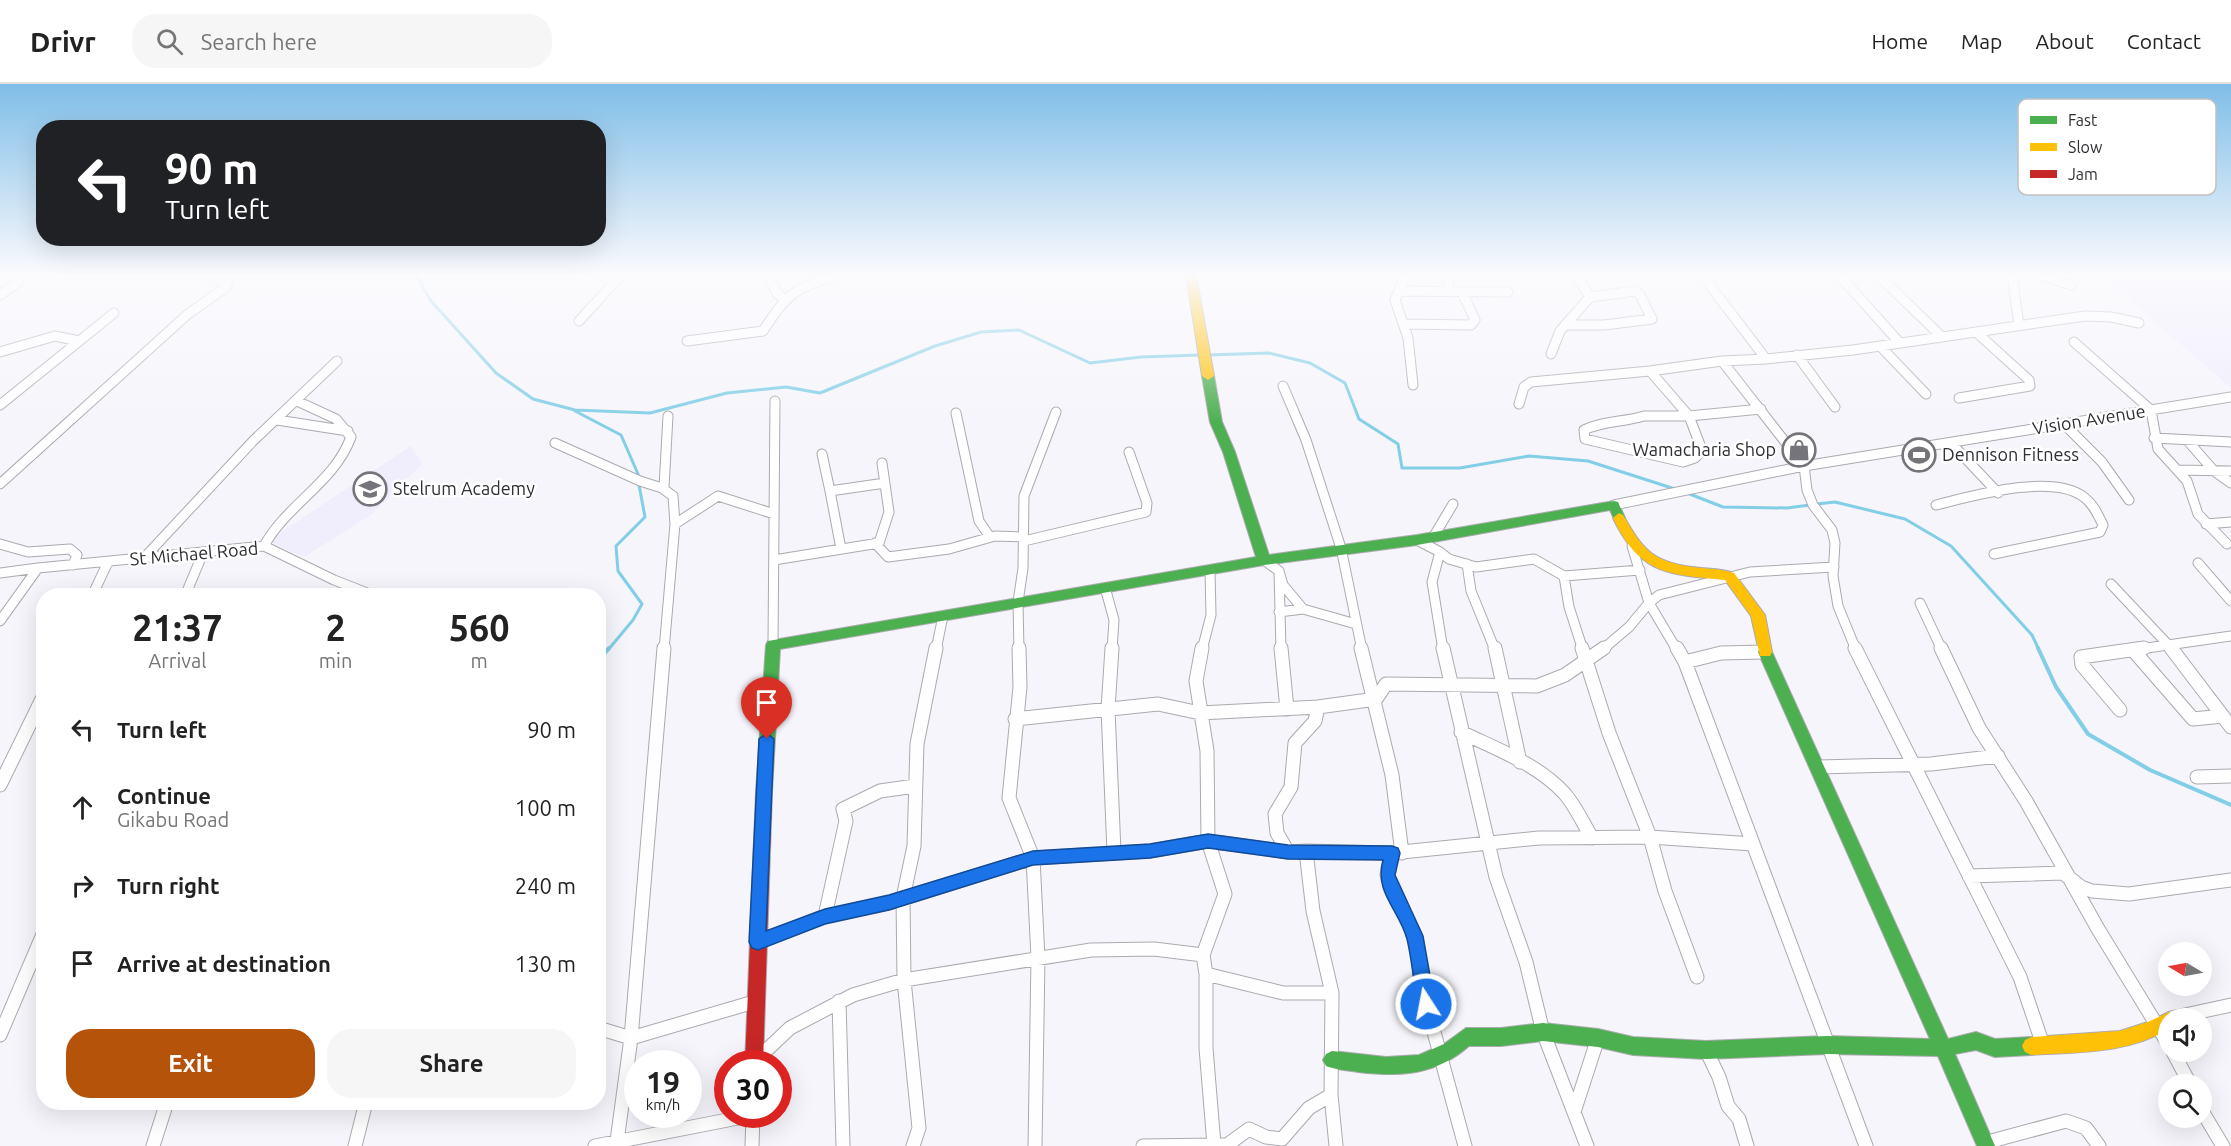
<!DOCTYPE html>
<html lang="en">
<head>
<meta charset="utf-8">
<style>
  :root { --surface:#fff; --page:#f6f6f6; --text:#222; --muted:#767676; --line:#e0e0e0; --accent:#b45309 }
  body { margin:0; font-family:Ubuntu,sans-serif; background:var(--page); color:var(--text); height:100vh; display:flex; flex-direction:column; font-size:22px; white-space:nowrap }
  * { box-sizing:border-box; margin:0 }
  p { font-size:20px; color:var(--muted) }
  .icon { flex:none; width:33px; height:33px; fill:none; stroke:currentColor; stroke-width:2; stroke-linecap:round; stroke-linejoin:round }
  .map { position:relative; flex:1; overflow:hidden }
  .sheet { position:absolute; left:36px; top:504px; width:570px; height:522px; display:flex; flex-direction:column; background:var(--surface); border-radius:24px; box-shadow:0 6px 24px #0002 }
  .sheet>* { flex:none }
  .banner { position:absolute; left:36px; top:36px; width:570px; height:126px; border-radius:24px; box-shadow:0 6px 24px #0002; background:#202124; color:#fff; overflow:hidden }
  .needle { width:39px; rotate:280deg }
  .buttons { position:absolute; left:2158px; top:858px; display:grid; gap:12px }
  .buttons a { display:grid; place-items:center; width:54px; height:54px; border-radius:50%; background:var(--surface); box-shadow:0 6px 24px #0002; font-size:30px }
  .speed { position:absolute; left:624px; top:966px; display:flex; gap:12px; font-size:30px; font-weight:700; text-align:center }
  .speed>* { display:grid; place-content:center; width:78px; height:78px; border-radius:50%; background:var(--surface); box-shadow:0 6px 24px #0002; line-height:1 }
  .speed small { font-size:15px; font-weight:400 }
  .speed .limit { border:9px solid #d22; background:#fff; color:#111 }
  .pin { position:absolute; display:grid; place-items:center; width:51px; height:51px; color:#fff; margin:-62px -26px; border-radius:50% 50% 50% 0; rotate:-45deg; box-shadow:0 0 6px #0007 }
  .pin .icon { rotate:45deg }
  .me { position:absolute; width:66px; margin:-33px; rotate:349deg; stroke-linejoin:round; filter:drop-shadow(0 0 4px #0008) }
  .turn { display:flex; align-items:center; gap:21px; height:126px; padding:0 30px; font-size:27px }
  .turn .icon { width:78px; height:78px; stroke-width:2.5 }
  .turn b { display:block; font-size:42px; line-height:51px }
  .eta { display:flex; justify-content:space-evenly; align-items:center; height:102px; text-align:center }
  .eta b { font-size:36px; font-weight:600; line-height:42px }
  .button { display:flex; gap:12px; margin-top:auto; padding:12px 30px }
  .button a { flex:1; height:69px; border-radius:24px; background:var(--accent); color:#fff; font-size:24px; font-weight:600; line-height:69px; text-align:center }
  .button a+a { background:var(--page); color:var(--text) }
  ul { padding:0; list-style:none }
  li { display:flex; align-items:center; gap:18px; height:78px; padding:0 30px }
  li div { flex:1 }
  li b { display:block; font-size:22px }
  li em { font-style:normal }
  header { display:flex; align-items:center; gap:36px; box-sizing:border-box; height:84px; padding:0 30px; background:var(--surface); border-bottom:2px solid var(--line) }
  header strong { font-size:28px }
  nav { display:flex; gap:33px; margin-inline-start:auto; font-size:21px }
  .search { width:420px; height:54px; background:var(--page); display:flex; align-items:center; gap:15px; box-sizing:border-box; padding:0 21px; border-radius:24px; color:var(--muted); font-size:22px }
  .map>svg:first-child { display:block }
  .education { fill:#f0edfc }
  .lines { fill:none; stroke-linecap:round; stroke-linejoin:round }
  .stream-far1 { stroke:#82cee7; stroke-width:3 }
  .stream { stroke:#82cee7; stroke-width:4 }
  .street-far1-casing { stroke:#abaaaf; stroke-width:11 }
  .street-casing { stroke:#abaaaf; stroke-width:15 }
  .fast-casing { stroke:#abaaaf; stroke-width:2 }
  .slow-casing { stroke:#abaaaf; stroke-width:2 }
  .jam-casing { stroke:#abaaaf; stroke-width:2 }
  .street-far1 { stroke:#fefefe; stroke-width:9 }
  .street { stroke:#fefefe; stroke-width:13 }
  .fast { fill:#4caf50; fill-rule:evenodd }
  .slow { fill:#ffc107; fill-rule:evenodd }
  .jam { fill:#c62828; fill-rule:evenodd }
  .route { fill:#1a73e8; stroke:#114b97; stroke-width:1.5 }
  .labels { text-anchor:middle; stroke-width:5; stroke-linejoin:round; paint-order:stroke }
  .street-label { font-size:18px; fill:#2f2f34; stroke:#fff }
  .poi-label { font-size:18px; fill:#2f2f34; stroke:#fff; text-anchor:start }
  .key { fill:#fff; stroke:#c1c1c2; stroke-width:1.5 }
  .key-label { font-size:16px; fill:#2f2f34 }
</style>
</head>
<body>
<header>
<strong>Drivr</strong>
<div class="search"><svg class="icon" aria-label="search" viewBox="0 0 24 24"><circle cx="10" cy="10" r="6"/><path d="M15 15l6 6"/></svg>Search here</div>
<nav><a>Home</a><a>Map</a><a>About</a><a>Contact</a></nav>
</header>
<div class="map">
<svg width="2231" height="1062" viewBox="0 0 2231 1062">
  <rect width="100%" height="100%" fill="#f6f5fb"/>
  <path class="education" d="M2101,191H2231V303H2230Z
    M411,362L422,380L372,430L304,473L268,457Z"/>
  <g class="lines">
    <path class="stream-far1" d="M416,191L431,217L496,289L533,315L575,326L650,329L727,309L786,303L820,309L935,262L981,248L1019,246L1090,279L1141,273L1201,271
      M1208,271L1269,269L1310,279L1345,299L1359,335L1398,360L1402,384H1460L1529,372L1588,377L1675,405
      M575,327L621,351L638,390
      M1687,409L1723,423L1787,424L1810,421
      M1817,420L1835,418L1905,435L1951,462L2032,551L2039,566
      M608,566L633,536L642,520L618,487L616,462L645,433L639,401"/>
    <path class="stream" d="M2038,564L2056,603L2088,650L2150,686L2231,721
      M598,577L609,564"/>
    <g class="street-far1-casing">
      <path id="street-far1" d="M768,191L777,209L784,215
        M1406,191L1395,216L1408,254L1413,301
        M1447,191L1450,208
        M1702,191L1766,275L1722,277L1804,382L1807,406L1813,421L1832,446L1835,459L1833,492L1838,522L1856,566
        M1839,191L1899,258
        M1878,191L1942,253
        M2012,191L2019,241
        M2039,191L2071,201
        M1399,207L1508,208
        M0,211L18,198L17,191
        M579,237L621,191
        M1404,240L1471,241L1475,236L1462,208
        M1565,241H1604L1652,235L1640,211L1635,207L1590,213
        M687,257L763,247C788,209 793,205 837,191
        M2074,258L2151,326L2158,365L2187,397L2198,430L2227,460
        M1880,262L1926,310
        M0,268L55,252L79,257
        M1551,270L1560,247L1590,213L1576,191
        M1797,271L1835,323
        M1766,275L1853,266L2085,232L2111,233L2139,239
        M1650,287L1722,277
        M1283,302L1306,356L1341,464L1362,566
        M1959,314L2030,302L2029,296L1976,248
        M1519,320L1524,303L1531,298L1650,287L1689,332
        M0,321L114,229
        M956,329L979,437L990,453
        M1644,332H1689L1702,366L1695,374L1683,378L1585,355L1584,346C1602,337 1625,338 1644,332Z
        M1689,332L1761,325
        M277,336L348,347
        M2064,340L2102,378L2129,416
        M2154,354L2231,358
        M2187,356L2214,387L2231,399
        M555,359L640,397L662,404L673,412L675,440L664,566
        M1951,359L1998,409
        M822,370L830,407
        M2178,386L2231,387
        M0,400L188,230L225,204L228,199L220,197L225,191
        M664,403L668,332
        M1614,421L1804,382L2231,313
        M1936,421C1972,412 2054,388 2085,414C2094,421 2098,431 2103,441L2100,448L1994,470
        M675,440L718,412L774,430
        M2206,440L2231,438
        M1434,452L1453,420
        M1417,456L1440,468L1432,498L1443,566
        M1024,457L1146,428L1147,419L1129,368
        M875,459L888,473L949,465L995,452L1024,453
        M0,460L28,468L70,465L77,471L73,481
        M264,462C287,420 334,399 351,353L336,335L297,317
        M841,465L830,407L885,399
        M1440,468L1449,475L1476,483L1534,475L1564,492L1640,486
        M144,474L253,357L337,277
        M774,476L879,459L889,428L882,379
        M1264,476L1279,487L1283,501L1303,525L1356,540
        M2198,479L2231,517
        M1467,480L1471,507L1495,566
        M1279,487L1281,566
        M0,489L38,484
        M1564,492L1569,523L1583,566
        M2111,500L2173,566
        M1106,507L1114,536L1112,566
        M92,512L108,478
        M185,512L203,469
        M1920,519L1942,566
        M1279,528L1303,525
        M0,537L38,484L264,462L334,496L375,512
        M773,561L775,317
        M936,566L943,532
        M1019,566L1018,518L1023,484L1024,412L1056,328
        M1202,566L1211,531L1210,486
        M1602,566L1629,543L1649,519L1632,462
        M1677,566L1649,519L1659,511L1750,488L1834,483
        M2133,566L2231,552"/>
    </g>
    <g class="street-casing">
      <path id="street" d="M1019,564L1020,603L1009,714L1033,774L1038,874L1035,1062
        M1112,564L1108,625L1114,768
        M1202,564L1196,597L1207,667L1208,757L1225,810L1203,871L1206,890L1283,909H1332
        M1281,564L1287,625
        M1361,564L1392,691L1402,769
        M1443,564L1496,793L1526,878L1543,948L1587,1062
        M1495,564L1520,678
        M1582,564L1609,649L1650,753L1665,807L1697,893
        M1677,564L1685,578
        M1855,564L2020,893L2043,961
        M1941,564L1979,644L2026,717L2098,845L2169,961
        M2171,564L2231,643
        M2133,566L2193,635L2223,632
        M1765,568L1721,569L1685,578L1866,1062
        M2120,626L2082,581L2081,573L2144,564
        M1015,635L1158,620L1200,629L1318,623
        M1461,648C1496,665 1538,680 1565,710C1576,723 1583,739 1592,754
        M1819,683L1931,680L1998,672
        M2197,693L2231,692
        M0,701L44,611
        M1288,768L1277,749L1275,730L1291,703L1295,659L1315,637L1318,623L1376,615L1386,600L1537,602L1565,591L1604,564
        M1392,769L1387,791L1393,809L1415,851L1422,904L1465,1062
        M1969,792L2063,789L2081,803L2092,807L2129,810L2231,796
        M825,832L846,737L843,725L880,707L915,702
        M758,858L825,832L889,819L1033,774L1150,767L1208,757L1288,768L1306,767
        M1206,890V964L1214,1061H1227L1249,1045L1266,1053L1282,1055L1309,1024L1331,1011
        M839,917L843,1062
        M2171,934L2231,921
        M598,944L631,954L754,918
        M0,951L44,848
        M1706,966L1719,993L1728,1022L1739,1035L1747,1062
        M2173,968L2190,1000
        M755,977L790,944L853,911L904,896L1091,866L1154,865L1203,871
        M2202,1027L2223,1062
        M1574,1028L1598,954
        M617,1057L631,954L664,564
        M1984,1059L2066,1037L2086,1044L2099,1062
        M153,1062L167,1018
        M355,1062L366,1018
        M595,1062L753,1031
        M752,1062L753,1030
        M913,1062L919,1044L904,896L903,814L914,762L917,660L936,564
        M1143,1062L1214,1061
        M1336,1062L1331,1011L1332,909L1313,827L1306,767L1392,769L1539,754L1650,753L1753,760"/>
    </g>
    <g class="fast-casing">
      <path id="fast" d="M1208,288L1214,292L1222,338L1235,368L1269,471L1417,451L1614,417L1618,418L1625,434L1623,437H1615L1610,426L1417,461L1264,481L780,565L772,708L769,713L764,714L759,713L756,708L766,561L768,557L1256,473L1223,368L1210,338L1202,292Z
        M1765,563L1770,564L1772,568L1948,955L1976,948L1995,955L2031,953L2037,956L2040,962L2037,968L2031,971L1995,973L1976,966L1955,970L1995,1062H1977L1938,972L1827,970L1706,975L1633,971L1598,963L1543,957L1501,962H1469C1436,991 1401,993 1358,988C1347,986 1336,986 1326,982L1323,976L1326,970L1332,967L1386,973L1419,971L1444,960L1466,944H1501L1543,939L1598,945L1633,953L1706,957L1827,952L1930,955L1758,568L1760,564Z"/>
    </g>
    <g class="slow-casing">
      <path id="slow" d="M1186,191H1196L1214,292L1208,296L1202,292Z
        M1619,429L1623,431C1645,470 1655,479 1701,484C1711,485 1723,485 1734,489L1765,531L1772,568L1770,572H1760L1751,532L1725,496C1668,490 1640,491 1613,434Z
        M2169,928L2175,930L2177,934H2169V945C2127,970 2078,968 2031,971L2025,968L2022,962L2025,956L2031,953L2120,947L2148,938Z"/>
    </g>
    <g class="jam-casing">
      <path id="jam" d="M764,702L769,703L772,708L763,980H745L756,708L759,703Z"/>
    </g>
    <use href="#street-far1" class="street-far1"/>
    <use href="#street" class="street"/>
    <use href="#fast" class="fast"/>
    <use href="#slow" class="slow"/>
    <use href="#jam" class="jam"/>
  </g>
  <linearGradient id="sky" x2="0" y2="1"><stop stop-color="#7fbee8"/><stop offset="0.56" stop-color="#fbfafd"/><stop offset="1" stop-color="#fbfafd" stop-opacity="0"/></linearGradient>
  <rect width="2231" height="340" fill="url(#sky)"/>
  <path class="route" d="M767,649L774,655L766,847L825,825L889,811L1033,767L1150,760L1208,750L1288,761L1392,762L1398,764L1400,769L1395,791L1423,852L1435,920L1432,926L1426,928L1420,926L1417,920C1414,898 1412,876 1407,855C1399,825 1374,809 1383,776L1288,775L1208,764L1150,774L1033,781L889,826L825,840L758,866L752,864L749,858L759,655Z"/>
  <defs>
    <g id="shop-ring" transform="scale(1.725)"><circle r="9.5" fill="#fff" stroke="#75747a" stroke-width="1.5"/><path d="M-5-2.5h2.3a2.7 3.5 0 0 1 5.4 0H5L5.5 6h-11ZM-1.5-2.5h3a1.5 2.3 0 0 0-3 0Z" fill="#75747a"/></g>
    <g id="stadium-ring" transform="scale(1.725)"><circle r="9.5" fill="#fff" stroke="#75747a" stroke-width="1.5"/><path d="M0-5a6.5 5 0 1 0 0 10a6.5 5 0 1 0 0-10ZM-3.5-1.8h7v3.6h-7Z" fill="#75747a"/></g>
    <g id="school-ring" transform="scale(1.725)"><circle r="9.5" fill="#fff" stroke="#75747a" stroke-width="1.5"/><path d="M0-5L7-2L0 1L-7-2ZM-4 1L0 2.5L4 1V4Q0 6-4 4Z" fill="#75747a"/></g>
  </defs>
  <g fill-rule="evenodd">
    <use href="#shop-ring" x="1799" y="366"/>
    <use href="#stadium-ring" x="1919" y="371"/>
    <use href="#school-ring" x="370" y="405"/>
  </g>
  <g class="labels">
    <g class="street-label">
      <text transform="translate(2089 336) rotate(-9)" y="6">Vision Avenue</text>
      <text transform="translate(194 470) rotate(-5)" y="6">St Michael Road</text>
    </g>
    <g class="poi-label">
      <text x="1776" y="372" text-anchor="end">Wamacharia Shop</text>
      <text x="1942" y="377">Dennison Fitness</text>
      <text x="393" y="411">Stelrum Academy</text>
    </g>
  </g>
  <rect x="2018" y="15" width="198" height="96" rx="9" class="key"/>
  <rect x="2030" y="32" width="27" height="8" fill="#4caf50"/>
  <rect x="2030" y="59" width="27" height="8" fill="#ffc107"/>
  <rect x="2030" y="86" width="27" height="8" fill="#c62828"/>
  <g class="key-label">
    <text x="2068" y="42">Fast</text>
    <text x="2068" y="69">Slow</text>
    <text x="2068" y="96">Jam</text>
  </g>
</svg>
<div class="buttons">
<a><svg class="needle" viewBox="-14 -14 28 28"><path d="M0-13l5 13h-10z" fill="#e53935"/><path d="M0 13l5-13h-10z" fill="#767676"/></svg></a>
<a><svg class="icon" aria-label="sound" viewBox="0 0 24 24"><path d="M4 9h4l5-4v14l-5-4H4zM17 9q2 3 0 6"/></svg></a>
<a><svg class="icon" aria-label="search" viewBox="0 0 24 24"><circle cx="10" cy="10" r="6"/><path d="M15 15l6 6"/></svg></a>
</div>
<div class="speed"><div>19<small>km/h</small></div><div class="limit">30</div></div>
<div class="pin" style="left:767px;top:655px;background:#d93025"><svg class="icon" aria-label="arrive" viewBox="0 0 24 24"><path d="M6 21V4h12l-3 4 3 4H6"/></svg></div>
<svg class="me" style="left:1426px;top:920px" viewBox="-20 -20 40 40"><circle r="17" fill="#1a73e8" stroke="#fff" stroke-width="3"/><path d="M0-11L8 9 0 5-8 9z" fill="#fff"/></svg>
<div class="banner">
<div class="turn"><svg class="icon" aria-label="left" viewBox="0 0 24 24"><path d="M17 20v-9H6M10 6l-5 5 5 5"/></svg><div><b>90 m</b>Turn left</div></div>
</div>
<section class="sheet">
<div class="eta">
<div><b>21:37</b><p>Arrival</p></div>
<div><b>2</b><p>min</p></div>
<div><b>560</b><p>m</p></div>
</div>
<ul>
<li><svg class="icon" aria-label="left" viewBox="0 0 24 24"><path d="M17 20v-9H6M10 6l-5 5 5 5"/></svg><div><b>Turn left</b></div><em>90 m</em></li>
<li><svg class="icon" aria-label="ahead" viewBox="0 0 24 24"><path d="M12 20V5M6 11l6-6 6 6"/></svg><div><b>Continue</b><p>Gikabu Road</p></div><em>100 m</em></li>
<li><svg class="icon" aria-label="right" viewBox="0 0 24 24"><path d="M7 20v-9h11M14 6l5 5-5 5"/></svg><div><b>Turn right</b></div><em>240 m</em></li>
<li><svg class="icon" aria-label="arrive" viewBox="0 0 24 24"><path d="M6 21V4h12l-3 4 3 4H6"/></svg><div><b>Arrive at destination</b></div><em>130 m</em></li>
</ul>
<div class="button"><a>Exit</a><a>Share</a></div>
</section>
</div>
</body>
</html>
